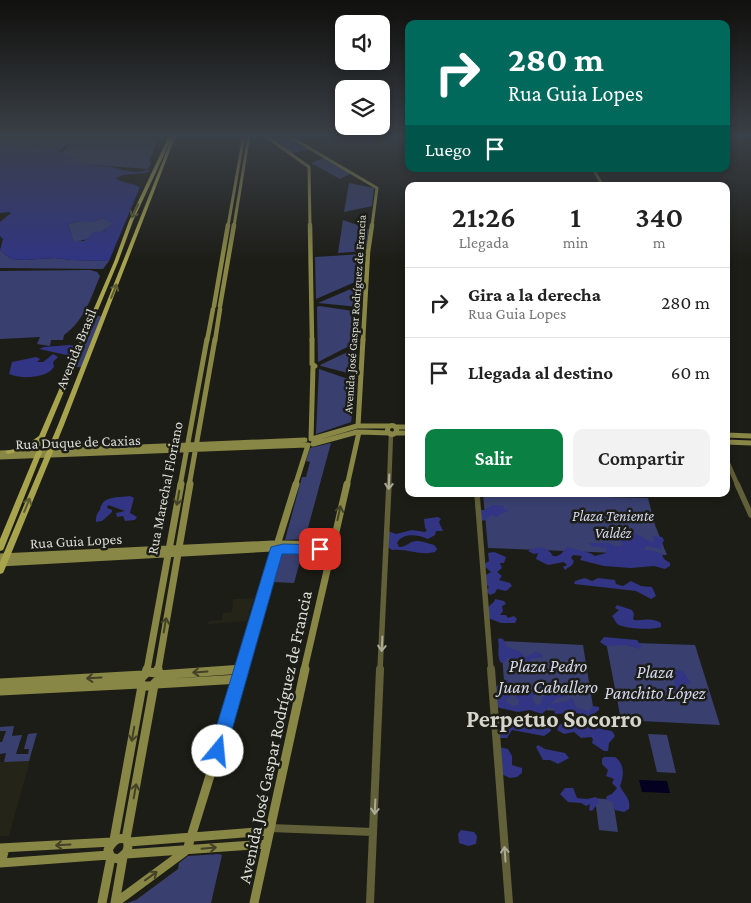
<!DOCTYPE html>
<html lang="es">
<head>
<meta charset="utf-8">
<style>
  :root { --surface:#fff; --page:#f2f2f2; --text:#222; --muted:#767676; --line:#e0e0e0; --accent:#0b8043 }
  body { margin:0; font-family:"Crimson Pro",serif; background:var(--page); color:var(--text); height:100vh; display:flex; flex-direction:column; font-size:19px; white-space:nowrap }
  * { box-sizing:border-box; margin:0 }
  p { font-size:16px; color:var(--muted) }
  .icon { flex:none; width:28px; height:28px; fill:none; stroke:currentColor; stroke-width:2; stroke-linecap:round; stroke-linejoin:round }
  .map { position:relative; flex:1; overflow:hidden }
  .side { position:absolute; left:405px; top:182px; width:325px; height:315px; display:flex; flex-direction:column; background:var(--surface); border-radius:10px; box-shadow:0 2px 8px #0003 }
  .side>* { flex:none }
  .banner { position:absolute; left:405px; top:20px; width:325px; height:152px; border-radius:10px; box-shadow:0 2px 8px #0003; background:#00695c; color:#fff; overflow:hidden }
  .tools { position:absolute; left:335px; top:15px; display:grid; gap:10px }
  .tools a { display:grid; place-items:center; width:55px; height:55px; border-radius:10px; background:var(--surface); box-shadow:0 2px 8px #0003; font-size:25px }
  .pin { position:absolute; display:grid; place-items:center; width:42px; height:42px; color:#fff; margin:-21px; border-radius:10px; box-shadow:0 2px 8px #0006 }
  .me { position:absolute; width:55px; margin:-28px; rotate:17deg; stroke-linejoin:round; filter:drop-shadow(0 0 4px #0008) }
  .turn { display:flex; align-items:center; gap:18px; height:105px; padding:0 20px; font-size:22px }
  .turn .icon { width:65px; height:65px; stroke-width:2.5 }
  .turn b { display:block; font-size:35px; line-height:42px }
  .then { display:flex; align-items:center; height:48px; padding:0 20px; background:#0003; gap:10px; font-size:19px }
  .eta { display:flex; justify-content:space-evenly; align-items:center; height:85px; text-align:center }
  .eta b { font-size:30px; font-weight:600; line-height:35px }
  .action { display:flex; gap:10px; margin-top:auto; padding:10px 20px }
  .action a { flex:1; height:58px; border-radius:10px; background:var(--accent); color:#fff; font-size:20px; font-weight:600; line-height:58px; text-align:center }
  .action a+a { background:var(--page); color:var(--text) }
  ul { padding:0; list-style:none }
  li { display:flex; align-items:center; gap:15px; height:70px; padding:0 20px; border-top:1px solid var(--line) }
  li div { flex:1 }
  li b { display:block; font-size:19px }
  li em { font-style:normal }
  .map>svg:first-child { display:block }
  .built { fill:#252418 }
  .green { fill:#394070 }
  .forest { fill:#313583; fill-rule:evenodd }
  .water { fill:#030020 }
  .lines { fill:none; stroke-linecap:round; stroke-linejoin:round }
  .tertiary-far3 { stroke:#626039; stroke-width:3 }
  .tertiary-far2 { stroke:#626039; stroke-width:4.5 }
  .tertiary-far1 { stroke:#626039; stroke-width:5.5 }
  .tertiary { stroke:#626039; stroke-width:8 }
  .secondary-far4 { stroke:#898745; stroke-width:3 }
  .secondary-far3 { stroke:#898745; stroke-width:4.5 }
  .secondary-far2 { stroke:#898745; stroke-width:5 }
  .secondary-far1 { stroke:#898745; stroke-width:7 }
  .secondary { stroke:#898745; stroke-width:9 }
  .primary { fill:#a8a44e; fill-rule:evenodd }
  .oneway { stroke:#5c5a30 }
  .oneway2 { stroke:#abaa98 }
  .oneway3 { stroke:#434227 }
  .route { fill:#1a73e8; stroke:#114b97 }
  .labels { text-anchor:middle; stroke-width:5; stroke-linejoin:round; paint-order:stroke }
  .far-street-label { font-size:12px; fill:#dbdbd7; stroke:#1d1d17 }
  .street-label { font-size:15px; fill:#dbdbd7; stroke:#1d1d17 }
  .park-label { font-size:15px; font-style:italic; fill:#d4d9f0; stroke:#1d1d17 }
  .near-park-label { font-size:18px; font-style:italic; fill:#d4d9f0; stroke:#1d1d17 }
  .near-street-label { font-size:18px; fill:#dbdbd7; stroke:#1d1d17 }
  .near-district-label { font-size:24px; font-weight:bold; fill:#d5d5cc; stroke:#1d1d17 }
</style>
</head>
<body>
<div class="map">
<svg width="751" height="903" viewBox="0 0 751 903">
  <rect width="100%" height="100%" fill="#1d1d17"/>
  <path class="built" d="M254,598L247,621L208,624L209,621L222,620L223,613L232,612L233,599Z
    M30,760L9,836H0V762Z"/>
  <path class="green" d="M0,135H148L158,140L149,161L151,163L148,169L55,162L72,141L46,148L43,153L38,154L21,148V144L0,143Z
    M266,135H284L309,150L292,153Z
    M324,158L349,173L350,174L340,179L311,163Z
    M349,183L374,188L372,206L344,212Z
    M102,218L114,223C103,232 87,242 73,241L68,224L80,221H95Z
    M343,220L369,229L366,251L338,253Z
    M0,250L11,259L24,260L54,258L72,260L109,261L103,269L0,268Z
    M363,254L365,255L362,279L316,299L315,257Z
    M90,270L97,272L100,276C91,298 84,321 64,335L63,340H51L50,346L37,344L40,337L0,339V271Z
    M360,285H362L359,307L318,303Z
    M319,306L360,312L357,342L318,362L317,307Z
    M96,316H102L82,367H75Z
    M356,348L355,375L321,366L320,365Z
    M319,369L357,382L351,422L316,434Z
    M331,443L305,539L285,540L302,477H306L310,462L306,461L310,448Z
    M483,494L648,498L655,525L667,555L488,548Z
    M284,551L302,554L294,583L274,582L282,552Z
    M501,641L583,645L594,713L506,708Z
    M606,642L695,645L720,725L621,720Z
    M14,726L12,736L22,735L16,754H28L29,749H24L28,734L37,733L29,761L4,762L6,753L0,754V742H2L6,731H0V727Z
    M648,734L667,735L676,773L657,772Z
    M595,798L613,800L618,832L599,830Z
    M219,854L222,855L211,903H127L136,900L178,869L179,863L188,856Z"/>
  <path class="forest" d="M73,141L59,151L66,155L82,157L69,159L73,160L63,162L112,167C123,170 138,175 148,169L149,171L146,173L123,175L116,178C121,183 133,183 140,187L109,261L72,260L54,258L24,260L11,259L0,250L3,239L0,236V222L11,213L9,212L0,213V143L21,144L22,148L38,154L42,153V149ZM102,218L113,223L104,231L94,232L84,241H73C73,236 68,227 68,224L80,221L92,222Z
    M69,345L76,346L77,348L69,351L75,352L71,356L39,349L44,347Z
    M53,354L58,357L53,362L54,367C46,379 20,379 9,374L12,362L36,357L40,359L37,362H43Z
    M130,496L134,498L130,513L137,517L135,520L125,521L123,516L117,517L116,513L125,511L108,505L107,508L112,510V512L102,521L96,522C96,518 96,514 100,510C102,495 118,498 130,496Z
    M492,505L504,506L503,509L509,511L503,513L497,517L491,515L486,520L481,521L479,510H485Z
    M438,517L441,519L439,522L443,531H436L435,535L428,539C418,535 403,532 397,543L399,547C411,547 408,537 427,543C432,545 434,543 437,549L435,552C420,556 406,548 392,550L388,547L389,544L386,542L388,531L396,534L412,530L425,532L427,530L425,528L424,519Z
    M632,532L652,542L654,540L653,536L662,537L664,540L662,544V549L647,546L643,550H651L662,554L664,559L670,563V566L665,569L654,566L631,568L604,566L580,560L582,556L573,555L571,558L574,561L572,565L565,570L563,567L567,565L564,562L548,565L536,559L538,553L534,554L528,551C536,546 547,545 553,556C561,557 562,552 567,547L590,553L595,556L606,553V548L591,546L589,543H609L618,547L624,544L619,541H613L608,537L601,536V533H608L611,537L623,539L617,535Z
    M494,552L506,557L504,563H500L502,568L497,572L502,576L499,580L510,583L512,586L506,591L497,589L495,593L490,595L486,591L489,587L484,582V576L491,572L483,565L489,561L488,553Z
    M585,578L592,581L598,578L615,580L616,584L623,586L631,581L641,586L652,587L656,596L651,599L636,591L574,584L575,581Z
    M495,599L504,601L506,604L502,606L503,611L500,615H506L508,618L514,616L517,619L515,623H501L488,618C487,609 487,607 494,602Z
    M617,605L632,610L634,614L633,619L634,620C644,621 651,617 661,623V627C653,630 627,629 619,625C615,623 615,619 612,616L619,610L615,608Z
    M604,637L637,640L641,646L640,649L625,645L606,646L600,642Z
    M499,638L503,639L507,647L519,651L525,657L536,652L542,654L543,657L531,659L530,661L534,665L532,667L522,666L518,659L513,660L507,657L506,662L501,663C496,656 500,647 498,640Z
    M677,670L683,671L691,683L684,684L685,690L683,692L673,689L675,683L672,676Z
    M504,680H509L512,694L506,701L512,706L519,705L518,702L520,699L515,698L518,689L528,692L533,688L537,692L532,698L536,705L541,704L542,697L556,692L566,693L567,697L557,698L551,704L567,701L572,698L577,708L589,711L593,706L599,707V710L595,713L596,720L593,722L597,728L612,731L615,736L609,743L608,751H604L592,743L593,739L591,737L581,738L574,732L564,734L557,730L559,724L573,726L579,725L580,715L578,713L555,714L554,709L549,707L542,714L530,710L518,712L496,707V687Z
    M503,721H509L520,724L544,722L550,726L551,731L544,736L512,730L507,738H499V727Z
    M538,745L545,749L565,753L569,758L558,764L550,760H543L536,747Z
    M499,747L508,749L512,756V765L522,768V773L517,777L510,778L499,773Z
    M604,757H615C625,764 624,776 620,786C624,795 631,798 629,809L624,812L615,810L612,802L606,799L607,796L612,794L617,788L612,783L614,779L606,776L608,770L602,764V759Z
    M565,788H573L577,798L587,799L596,797L599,802L592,811L589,810L590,804L586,806L581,803L568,802L560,794Z
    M461,830L474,832L477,836L476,844L468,846L459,843L458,834Z"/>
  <path class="water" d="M639,780L667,781L670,793L642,792Z"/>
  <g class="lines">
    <path class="tertiary-far3" d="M593,169L603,186"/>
    <path class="tertiary-far2" d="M726,459L738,486
      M389,486L391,433"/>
    <path class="tertiary-far1" d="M737,484L751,515
      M477,494L491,670
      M380,670L389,484"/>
    <path class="tertiary" d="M491,669L509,903
      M270,828L373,832
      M370,903L380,669"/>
    <path class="secondary-far4" d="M264,135L309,167L310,226
      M287,135L377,188L372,226
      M228,226L244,135
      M234,226L249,135"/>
    <path class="secondary-far3" d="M310,225L312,341
      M214,306L228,225
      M220,306L234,225
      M207,341L213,309
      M215,341L220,309
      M363,341L368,252L372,225"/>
    <path class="secondary-far2" d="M387.5 430a4.5 4.5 0 1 1 9 0a4.5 4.5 0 1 1-9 0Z
      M358,426L363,339
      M359,426H390
      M396,427H409
      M361,432L389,433
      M395,433H409
      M726,435L751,436
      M311,439L313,367L315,366L312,364V339
      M312,439L357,426
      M726,442L751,443
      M313,444L357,432
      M0,453L305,440
      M0,457L307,445
      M180,486L207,339
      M189,486L215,339
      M295,486L308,445
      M347,486L359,432"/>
    <path class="secondary-far1" d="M278,542L296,484
      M283,544L333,545
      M283,548L332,550
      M0,557L273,544
      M0,563L272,548
      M147,670L181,484
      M158,670L190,484
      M230,670L243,669
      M243,670L276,551
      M304,670L347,484"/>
    <path class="secondary" d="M146,673L147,669
      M158,675L243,669
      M0,683L143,675
      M156,684L240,679
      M142,686H152L159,679L158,669
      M0,691L140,684
      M126,839L154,685
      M114,840L142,686L140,679L147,672L157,673
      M129,842L269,831
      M0,848L112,842
      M126,854L267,844
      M111,857L118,859C126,854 130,850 127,840
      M111,857L108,850C112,842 116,837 126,839
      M0,863L109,855
      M1,863L5,848
      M102,903L111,857
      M115,903L187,850L243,669
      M115,903L123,857
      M254,903L305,669"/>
    <path class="primary" d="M166,135H170L171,140L133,221L118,262L45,437L43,450L4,548L3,550L0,551V539L37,450L38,442L27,449L8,454L5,452L6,451L23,447L39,436L114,262L129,221L167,140Z
      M173,135H176L64,425L4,571L3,573L0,574V562L58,425Z"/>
  </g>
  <defs><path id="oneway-shaft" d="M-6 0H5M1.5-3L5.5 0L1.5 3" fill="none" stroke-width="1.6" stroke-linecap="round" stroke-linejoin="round" transform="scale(1.25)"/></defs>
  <g class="oneway">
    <use href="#oneway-shaft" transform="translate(135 211) rotate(115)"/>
    <use href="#oneway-shaft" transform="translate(114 291) rotate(-68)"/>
    <use href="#oneway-shaft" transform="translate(27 505) rotate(-68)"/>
  </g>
  <g class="oneway2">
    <use href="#oneway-shaft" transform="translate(389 482) rotate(92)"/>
    <use href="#oneway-shaft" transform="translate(382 644) rotate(93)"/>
    <use href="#oneway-shaft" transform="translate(375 807) rotate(93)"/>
    <use href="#oneway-shaft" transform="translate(505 854) rotate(-94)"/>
  </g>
  <g class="oneway3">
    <use href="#oneway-shaft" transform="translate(178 498) rotate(100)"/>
    <use href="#oneway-shaft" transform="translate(339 513) rotate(-78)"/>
    <use href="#oneway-shaft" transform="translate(165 625) rotate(-80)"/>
    <use href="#oneway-shaft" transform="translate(200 672) rotate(176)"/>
    <use href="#oneway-shaft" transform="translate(94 678) rotate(177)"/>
    <use href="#oneway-shaft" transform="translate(133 734) rotate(100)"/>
    <use href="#oneway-shaft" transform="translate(135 791) rotate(-80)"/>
    <use href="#oneway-shaft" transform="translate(63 845) rotate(177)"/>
    <use href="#oneway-shaft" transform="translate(209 848) rotate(-5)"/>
    <use href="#oneway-shaft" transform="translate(151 876) rotate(-36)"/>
  </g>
  <linearGradient id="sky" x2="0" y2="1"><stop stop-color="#10100d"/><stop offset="0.52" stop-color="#3a4047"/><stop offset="1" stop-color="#3a4047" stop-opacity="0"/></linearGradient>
  <rect width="751" height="262" fill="url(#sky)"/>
  <path class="route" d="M283,544L320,545L324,546L326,549L324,553L320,554H282L226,751L224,757L218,759L212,757L209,751L270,550L271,547Z"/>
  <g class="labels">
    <g class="far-street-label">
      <text transform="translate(355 314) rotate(-86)" y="4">Avenida José Gaspar Rodríguez de Francia</text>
    </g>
    <g class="street-label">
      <text transform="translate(76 349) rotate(-68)" y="5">Avenida Brasil</text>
      <text transform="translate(78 442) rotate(-2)" y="5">Rua Duque de Caxias</text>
      <text transform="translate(165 488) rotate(-79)" y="5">Rua Marechal Floriano</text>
      <text transform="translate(76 541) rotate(-3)" y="5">Rua Guia Lopes</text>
    </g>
    <g class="park-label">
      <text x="613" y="521">Plaza Teniente<tspan x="613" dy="17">Valdéz</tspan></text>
    </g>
    <g class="near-park-label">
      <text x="548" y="672">Plaza Pedro<tspan x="548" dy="21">Juan Caballero</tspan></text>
      <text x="655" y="678">Plaza<tspan x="655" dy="21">Panchito López</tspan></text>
    </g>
    <g class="near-street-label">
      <text transform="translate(275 737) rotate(-78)" y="6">Avenida José Gaspar Rodríguez de Francia</text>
    </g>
    <g class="near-district-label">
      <text x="554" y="727">Perpetuo Socorro</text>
    </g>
  </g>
</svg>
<div class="tools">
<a><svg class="icon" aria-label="sound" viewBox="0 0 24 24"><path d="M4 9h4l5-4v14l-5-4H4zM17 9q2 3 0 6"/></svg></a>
<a><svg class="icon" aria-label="layers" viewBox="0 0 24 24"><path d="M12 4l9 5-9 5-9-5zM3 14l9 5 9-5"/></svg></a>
</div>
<div class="pin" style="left:320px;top:549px;background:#d93025"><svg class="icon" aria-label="arrive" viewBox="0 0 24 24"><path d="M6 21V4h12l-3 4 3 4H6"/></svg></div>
<svg class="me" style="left:218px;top:751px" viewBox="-20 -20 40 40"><circle r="19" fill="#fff"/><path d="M0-13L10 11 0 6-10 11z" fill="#1a73e8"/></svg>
<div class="banner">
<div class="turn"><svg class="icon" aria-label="right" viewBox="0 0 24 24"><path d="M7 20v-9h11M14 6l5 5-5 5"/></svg><div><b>280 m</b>Rua Guia Lopes</div></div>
<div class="then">Luego<svg class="icon" aria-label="arrive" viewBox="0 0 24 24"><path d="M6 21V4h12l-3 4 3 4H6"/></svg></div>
</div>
<section class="side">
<div class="eta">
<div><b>21:26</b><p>Llegada</p></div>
<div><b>1</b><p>min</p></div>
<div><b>340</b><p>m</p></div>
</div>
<ul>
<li><svg class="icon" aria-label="right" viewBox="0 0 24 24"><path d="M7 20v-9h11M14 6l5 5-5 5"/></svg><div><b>Gira a la derecha</b><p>Rua Guia Lopes</p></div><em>280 m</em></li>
<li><svg class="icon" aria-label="arrive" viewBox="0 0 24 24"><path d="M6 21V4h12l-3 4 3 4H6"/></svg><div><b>Llegada al destino</b></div><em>60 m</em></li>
</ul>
<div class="action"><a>Salir</a><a>Compartir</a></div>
</section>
</div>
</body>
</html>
